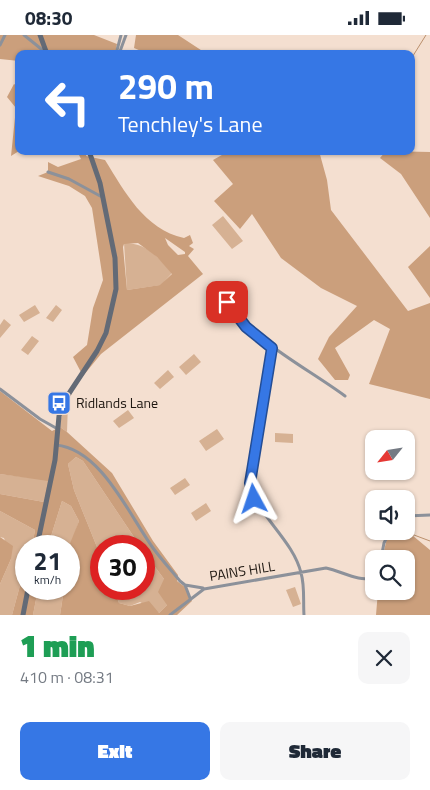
<!DOCTYPE html>
<html lang="en">
<head>
<meta charset="utf-8">
<style>
  :root { --surface:#fff; --page:#f6f6f7; --text:#1f2937; --muted:#747a83; --accent:#3677e5 }
  body { margin:0; font-family:"Titillium Web",sans-serif; background:var(--page); color:var(--text); height:100vh; display:flex; flex-direction:column; font-size:19px; white-space:nowrap }
  * { box-sizing:border-box; margin:0 }
  p { font-size:16px; color:var(--muted) }
  .icon { flex:none; width:28px; height:28px; fill:none; stroke:currentColor; stroke-width:2; stroke-linecap:round; stroke-linejoin:round }
  .map { position:relative; height:580px; overflow:hidden }
  .drawer { display:flex; flex-direction:column; background:var(--surface); flex:1 }
  .drawer>* { flex:none }
  .top-card { position:absolute; left:15px; top:15px; width:400px; height:105px; border-radius:10px; box-shadow:0 1px 4px #0004; background:#3677e5; color:#fff; overflow:hidden }
  .needle { width:32px; rotate:240deg }
  .buttons { position:absolute; left:365px; top:395px; display:grid; gap:10px }
  .buttons a { display:grid; place-items:center; width:50px; height:50px; border-radius:10px; background:var(--surface); box-shadow:0 1px 4px #0004; font-size:25px }
  .speed { position:absolute; left:15px; top:500px; display:flex; gap:10px; font-size:25px; font-weight:700; text-align:center }
  .speed>* { display:grid; place-content:center; width:65px; height:65px; border-radius:50%; background:var(--surface); box-shadow:0 1px 4px #0004; line-height:1 }
  .speed small { font-size:12px; font-weight:400 }
  .speed .limit { border:8px solid #d22; background:#fff; color:#111 }
  .pin { position:absolute; display:grid; place-items:center; width:42px; height:42px; color:#fff; margin:-21px; border-radius:10px; box-shadow:0 2px 8px #0006 }
  .me { position:absolute; width:55px; margin:-28px; rotate:355deg; stroke-linejoin:round; filter:drop-shadow(0 0 4px #0008) }
  .turn { display:flex; align-items:center; gap:18px; height:105px; padding:0 20px; font-size:22px }
  .turn .icon { width:65px; height:65px; stroke-width:2.5 }
  .turn b { display:block; font-size:35px; line-height:42px }
  .round { display:grid; place-items:center; flex:none; width:52px; height:52px; border-radius:10px; background:var(--page) }
  .overview { display:flex; align-items:center; justify-content:space-between; height:85px; padding:0 20px }
  h1 { font-size:30px; font-weight:800; line-height:38px; color:#1e9e55 }
  .action { display:flex; gap:10px; margin-top:auto; padding:10px 20px }
  .action a { flex:1; height:58px; border-radius:10px; background:var(--accent); color:#fff; font-size:20px; font-weight:800; line-height:58px; text-align:center }
  .action a+a { background:var(--page); color:var(--text) }
  .status { display:flex; justify-content:space-between; align-items:center; height:35px; padding:0 25px; background:var(--surface); direction:ltr }
  .status svg { height:14px; fill:currentColor }
  .map>svg:first-child { display:block }
  .green { fill:#d6b193 }
  .forest { fill:#cb9f7c; fill-rule:evenodd }
  .lines { fill:none; stroke-linecap:round; stroke-linejoin:round }
  .stream { stroke:#bb906d; stroke-width:1 }
  .minor { stroke:#8c919a; stroke-width:3 }
  .secondary { stroke:#636a76; stroke-width:5 }
  .route-casing { stroke:#234d95; stroke-width:12 }
  .route { stroke:#3677e5; stroke-width:9 }
  .labels { text-anchor:middle; stroke-width:5; stroke-linejoin:round; paint-order:stroke }
  .poi-label { font-size:14px; fill:#1e1711; stroke:#f4dfd0; text-anchor:start }
  .street-label { font-size:14px; fill:#1e1711; stroke:#f4dfd0 }
</style>
</head>
<body>
<div class="status"><b>08:30</b><svg viewBox="0 0 49 12"><path d="M0 12V9h3v3zM5 12V6h3v6zM10 12V3h3v9zM15 12V0h3v12zM26 1h20v11H26zM47 4h2v5h-2z"/></svg></div>
<div class="map">
<svg width="430" height="580" viewBox="0 0 430 580">
  <rect width="100%" height="100%" fill="#f4dfd0"/>
  <path class="green" d="M223,181L243,206L232,214L212,190Z
    M124,208C147,208 158,222 172,238L161,250L127,255Z
    M35,270L40,278L24,287L19,280Z
    M56,270L62,275L53,287L46,283Z
    M4,284L11,290L0,303V290Z
    M32,301L39,306L28,320L21,315Z
    M194,319L201,327L186,340L179,332Z
    M168,335L174,342L160,354L154,348Z
    M72,358L68,368L67,397L60,392C61,379 64,369 72,358Z
    M128,375L134,383L119,393L113,386Z
    M217,394L224,404L206,416L199,406Z
    M275,398L293,399V408L275,407Z
    M76,422L83,426L140,511H101V522L74,455L68,429Z
    M0,439L49,445L44,467L0,459Z
    M185,443L190,450L175,460L170,453Z
    M62,466L71,471L79,486L69,516V511H48Z
    M206,468L211,476L196,486L191,478Z
    M0,476L35,495L32,511H26V528L12,580H0V549L11,524L4,503L0,502Z
    M144,517L164,544L167,570L159,578L140,567L130,571L119,568L114,554H144Z
    M295,552L301,569L293,572L286,555Z
    M38,554H64L60,580H33Z"/>
  <path class="forest" d="M0,0H94L117,9L115,19H19V26L0,24Z
    M136,0H178L207,19H148L134,13Z
    M14,49L19,52V116L11,121L16,73L7,62Z
    M77,116H87L86,121L105,125C125,157 144,194 184,203L190,200L193,208L189,211L194,214L188,221L203,239L101,319L83,341L73,322L87,310L93,273L103,245L92,173L85,161L69,151L38,141L48,137V127L58,132L81,124ZM165,203L185,217V219L178,220L168,210ZM138,208L157,222L172,239L160,250L127,255L123,212L124,209Z
    M229,116H319L327,145L331,175L408,276L430,268V364L369,349L390,294L374,285L335,313L350,340L348,345H335L318,324L329,302L357,271L321,253L281,223L252,179L240,194L214,166L233,149L213,125Z
    M386,116L430,117V183L401,139L380,123Z
    M430,211V263L408,232Z
    M0,356L52,396L60,392L67,397L112,438L153,506L178,540L177,546L185,552L192,566L177,580H60L64,554H69V511L79,486L71,471L62,466L48,511H32L35,495L0,476V459L44,467L48,446L0,439ZM76,422L83,426L140,511H144V517L164,544L158,557L167,570L159,578L149,566L130,571L119,568L114,554H101V522L74,455L68,429Z
    M388,499L412,500L430,515V580H376L378,556H406V524H382Z
    M0,502L13,511L11,524L0,549Z
    M26,528V554H38L33,580H12Z"/>
  <g class="lines">
    <path class="stream" d="M411,24L426,0
      M390,499L414,500L430,506"/>
    <path class="minor" d="M24,0L45,17
      M0,10L5,0
      M116,19L121,0
      M119,19L126,0
      M48,137L69,144L102,162
      M227,267C257,309 304,331 345,361
      M272,313L251,456C262,483 294,508 301,538C305,551 303,567 304,580
      M0,354L40,384L56,393
      M56,410C101,414 129,480 153,513C161,524 171,535 180,546L185,550
      M406,481L430,480
      M381,524L384,508L390,496
      M190,563L185,550L203,553
      M170,580L204,554L326,533C342,536 359,548 374,542"/>
    <path class="secondary" d="M40,0L47,19
      M37,511L55,425L59,381L64,366L97,316L106,298L116,254L115,223L100,148L89,116
      M23,580L28,554"/>
  </g>
  <g class="lines">
    <g class="route-casing">
      <path id="route" d="M227,267L246,292L272,313L250,448L254,464"/>
    </g>
    <use href="#route" class="route"/>
  </g>
  <defs>
    <g id="bus-square" transform="scale(1.25)"><rect x="-9" y="-9" width="18" height="18" rx="4" fill="#3677e5" stroke="#f4dfd0"/><path d="M-5-6H5V4H4V6H2V4H-2V6H-4V4H-5ZM-3.5-4V0h7V-4ZM-3.5 1.2v1.5H-2V1.2ZM2 1.2v1.5H3.5V1.2Z" fill="#fff"/></g>
  </defs>
  <g fill-rule="evenodd">
    <use href="#bus-square" x="59" y="368"/>
  </g>
  <g class="labels">
    <g class="poi-label">
      <text x="76" y="373">Ridlands Lane</text>
    </g>
    <g class="street-label">
      <text transform="translate(242 536) rotate(-9)" y="5">PAINS HILL</text>
    </g>
  </g>
</svg>
<div class="buttons">
<a><svg class="needle" viewBox="-14 -14 28 28"><path d="M0-13l5 13h-10z" fill="#e53935"/><path d="M0 13l5-13h-10z" fill="#747a83"/></svg></a>
<a><svg class="icon" aria-label="sound" viewBox="0 0 24 24"><path d="M4 9h4l5-4v14l-5-4H4zM17 9q2 3 0 6"/></svg></a>
<a><svg class="icon" aria-label="search" viewBox="0 0 24 24"><circle cx="10" cy="10" r="6"/><path d="M15 15l6 6"/></svg></a>
</div>
<div class="speed"><div>21<small>km/h</small></div><div class="limit">30</div></div>
<div class="pin" style="left:227px;top:267px;background:#d93025"><svg class="icon" aria-label="arrive" viewBox="0 0 24 24"><path d="M6 21V4h12l-3 4 3 4H6"/></svg></div>
<svg class="me" style="left:254px;top:464px" viewBox="-20 -20 40 40"><path d="M0-17L14 15 0 8-14 15z" fill="#3677e5" stroke="#fff" stroke-width="4"/></svg>
<div class="top-card">
<div class="turn"><svg class="icon" aria-label="left" viewBox="0 0 24 24"><path d="M17 20v-9H6M10 6l-5 5 5 5"/></svg><div><b>290 m</b>Tenchley's Lane</div></div>
</div>
</div>
<section class="drawer">
<div class="overview"><div><h1>1 min</h1><p>410 m · 08:31</p></div><a class="round"><svg class="icon" aria-label="close" viewBox="0 0 24 24"><path d="M6 6l12 12M18 6L6 18"/></svg></a></div>
<div class="action"><a>Exit</a><a>Share</a></div>
</section>
</body>
</html>
